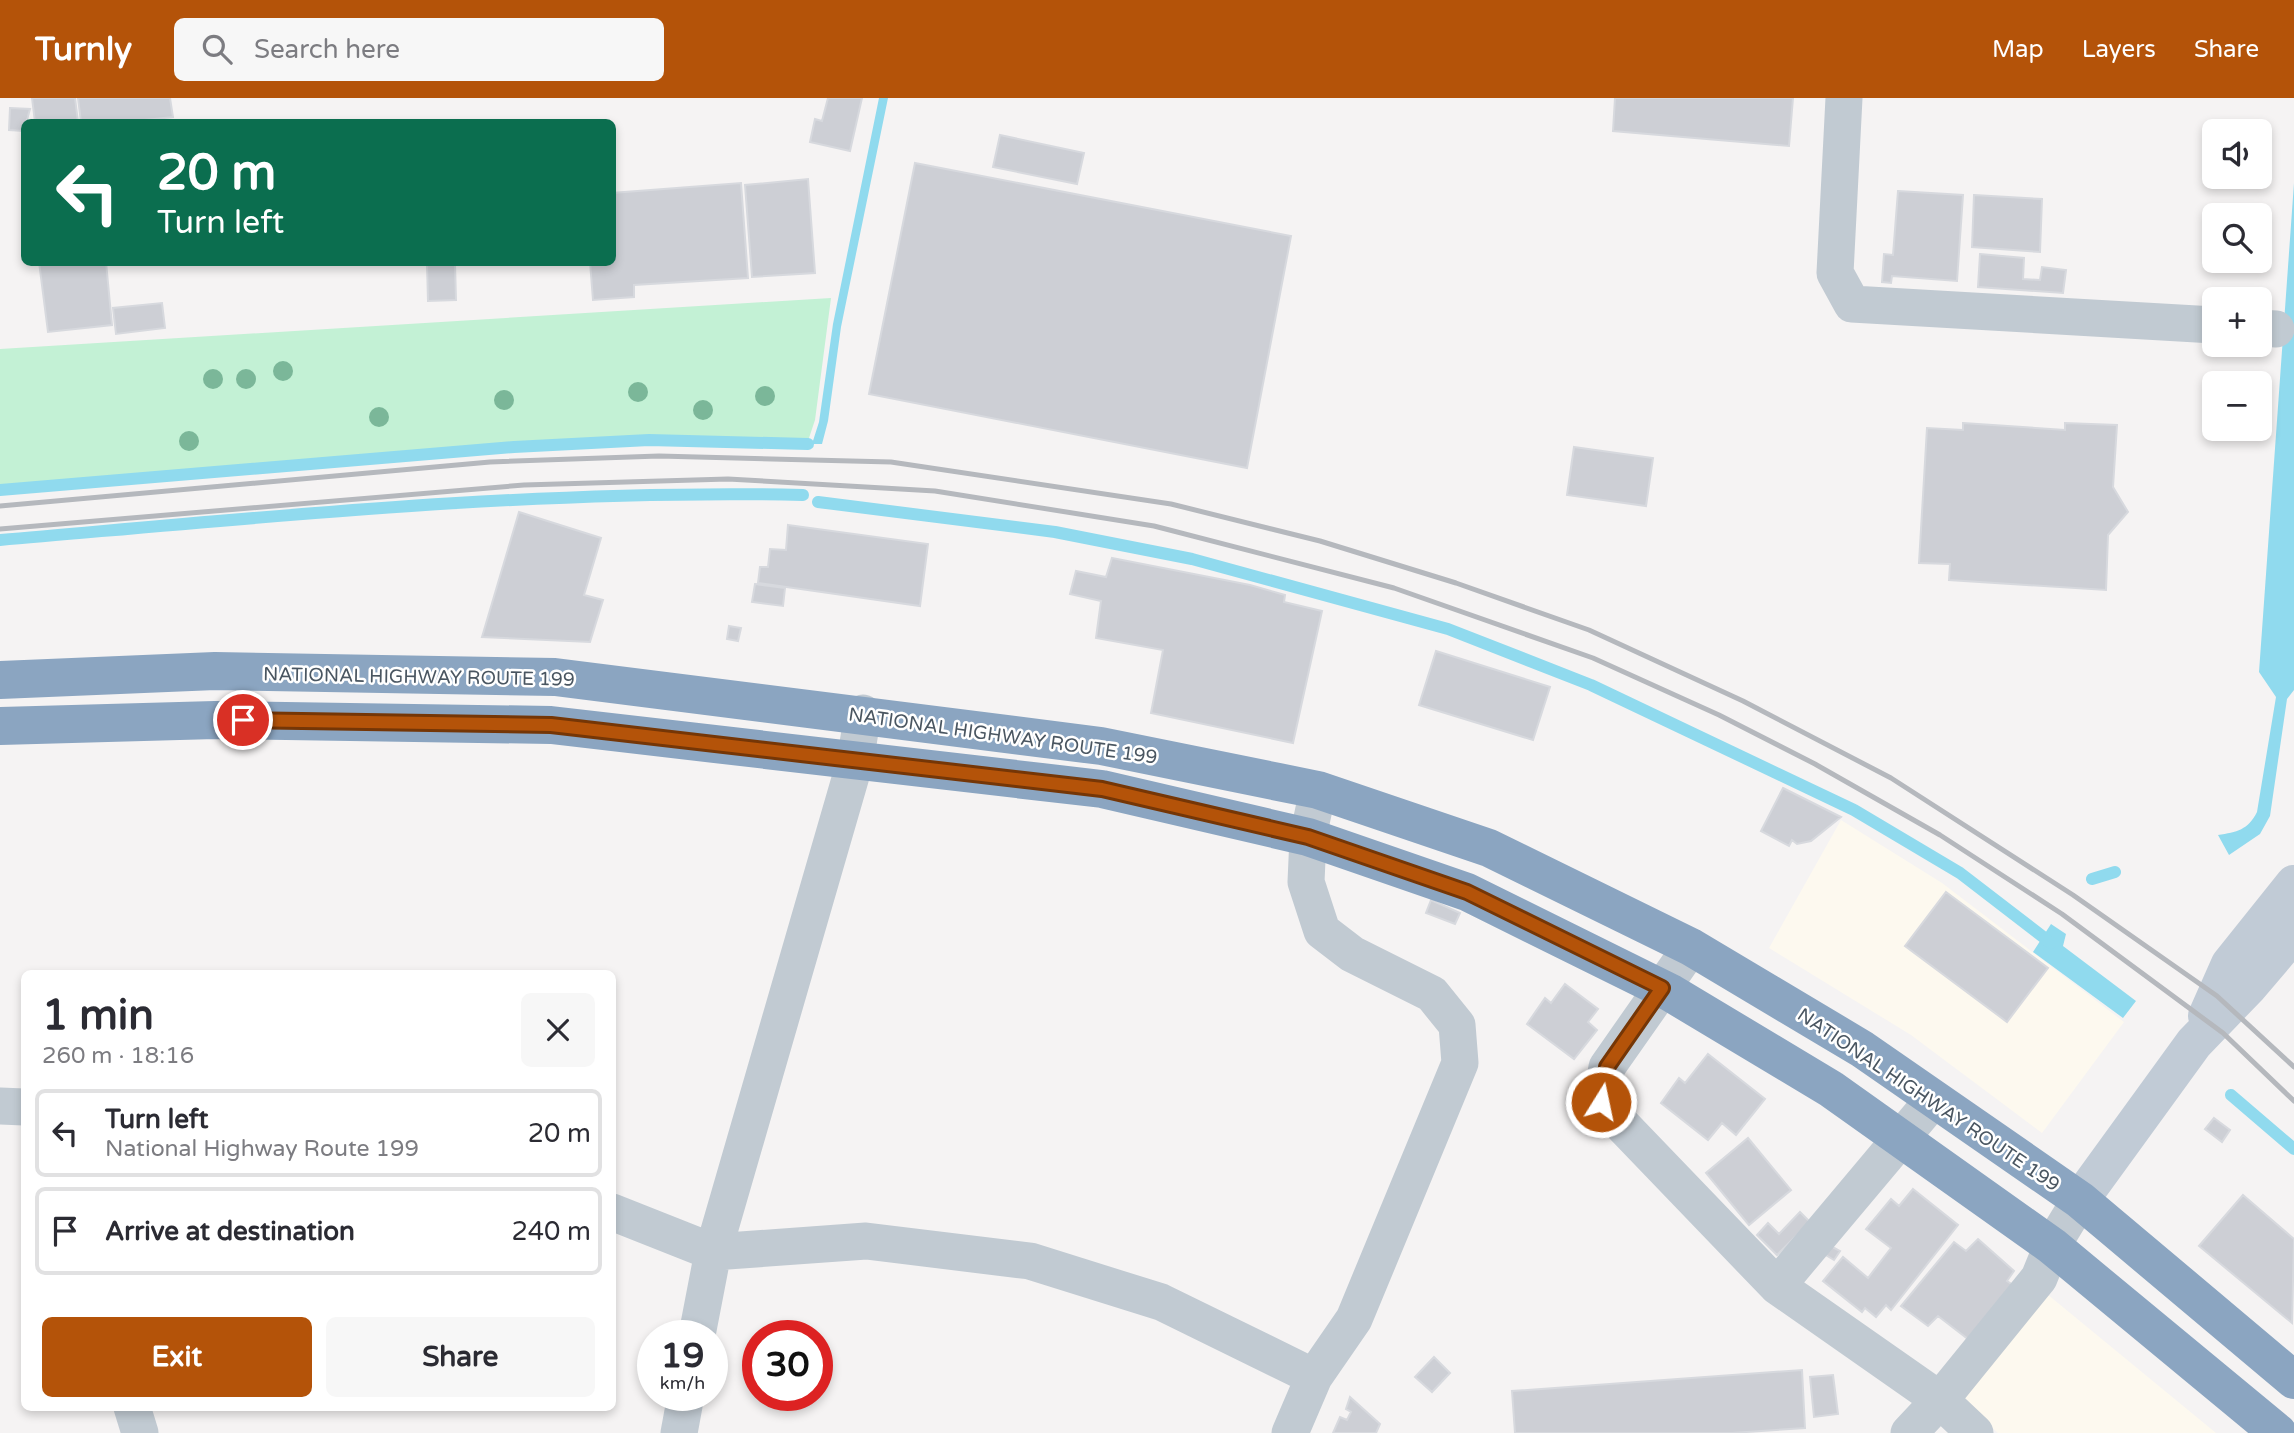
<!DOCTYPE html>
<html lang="en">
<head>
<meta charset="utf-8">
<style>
  :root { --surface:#fff; --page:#f7f7f7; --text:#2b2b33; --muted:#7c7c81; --line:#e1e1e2; --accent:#b45309 }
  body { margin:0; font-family:"Varela Round",sans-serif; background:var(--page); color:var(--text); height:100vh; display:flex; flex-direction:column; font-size:26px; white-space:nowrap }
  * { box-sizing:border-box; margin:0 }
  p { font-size:23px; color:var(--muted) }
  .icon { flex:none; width:38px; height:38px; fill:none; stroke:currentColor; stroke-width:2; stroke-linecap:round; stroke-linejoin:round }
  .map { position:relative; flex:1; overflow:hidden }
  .details { position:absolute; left:21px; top:872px; width:595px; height:441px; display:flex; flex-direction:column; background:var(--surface); border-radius:10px; box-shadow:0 4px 10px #0003 }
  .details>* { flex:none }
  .top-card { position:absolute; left:21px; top:21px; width:595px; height:147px; border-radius:10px; box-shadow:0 4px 10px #0003; background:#0b6e4f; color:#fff; overflow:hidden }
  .tools { position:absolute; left:2202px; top:21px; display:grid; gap:14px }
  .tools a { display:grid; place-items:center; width:70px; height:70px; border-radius:10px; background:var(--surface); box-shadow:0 4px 10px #0003; font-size:35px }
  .speed { position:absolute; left:637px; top:1222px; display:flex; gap:14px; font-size:35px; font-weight:700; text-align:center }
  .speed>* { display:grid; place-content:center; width:91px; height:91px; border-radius:50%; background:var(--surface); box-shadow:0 4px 10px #0003; line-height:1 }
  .speed small { font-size:18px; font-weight:400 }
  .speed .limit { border:10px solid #d22; background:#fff; color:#111 }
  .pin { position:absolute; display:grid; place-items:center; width:60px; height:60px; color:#fff; margin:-30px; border:4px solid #fff; border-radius:50%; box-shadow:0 2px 7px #0007 }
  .me { position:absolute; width:77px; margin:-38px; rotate:10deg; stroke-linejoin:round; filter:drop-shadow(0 0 5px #0008) }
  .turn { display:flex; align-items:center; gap:24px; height:147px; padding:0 21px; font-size:32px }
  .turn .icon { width:91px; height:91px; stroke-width:2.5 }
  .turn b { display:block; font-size:49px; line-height:60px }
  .round { display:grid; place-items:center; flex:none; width:74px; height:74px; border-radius:10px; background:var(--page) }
  .head { display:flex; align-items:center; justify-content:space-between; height:119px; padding:0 21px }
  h1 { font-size:42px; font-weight:700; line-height:52px }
  .cta { display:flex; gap:14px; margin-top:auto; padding:14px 21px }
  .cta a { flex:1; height:80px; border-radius:10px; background:var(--accent); color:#fff; font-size:28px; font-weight:700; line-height:80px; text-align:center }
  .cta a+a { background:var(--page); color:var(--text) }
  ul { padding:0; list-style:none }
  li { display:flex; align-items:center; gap:21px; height:88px; margin:0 14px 10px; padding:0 7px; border:4px solid var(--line); border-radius:10px }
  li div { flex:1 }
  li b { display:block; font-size:26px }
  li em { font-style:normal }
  header { display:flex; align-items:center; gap:42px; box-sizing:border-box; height:98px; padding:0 35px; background:var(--accent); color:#fff }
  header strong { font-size:33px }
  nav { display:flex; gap:38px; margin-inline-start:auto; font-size:24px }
  .search { width:490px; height:63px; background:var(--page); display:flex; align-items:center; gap:18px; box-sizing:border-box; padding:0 24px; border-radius:10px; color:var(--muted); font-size:26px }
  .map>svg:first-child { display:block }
  .commercial { fill:#fdf9ef }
  .green { fill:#c3f1d5 }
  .water { fill:#90daee }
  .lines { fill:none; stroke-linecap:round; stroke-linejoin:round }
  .stream { stroke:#90daee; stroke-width:12 }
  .building { fill:#cdcfd5; stroke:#d7d9de; stroke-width:2 }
  .street { stroke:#c1cad2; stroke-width:37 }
  .secondary { stroke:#c1cbd6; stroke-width:38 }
  .highway { stroke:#8ba5c1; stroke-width:38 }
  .rail { stroke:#b5b8bd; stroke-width:5 }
  .tree { fill:#7bb799 }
  .route-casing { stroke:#753606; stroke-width:18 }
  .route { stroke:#b45309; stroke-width:12 }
  .labels { text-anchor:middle; stroke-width:5; stroke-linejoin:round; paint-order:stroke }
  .street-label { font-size:19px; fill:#4a5661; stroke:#fff }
</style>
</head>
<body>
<header>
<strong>Turnly</strong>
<div class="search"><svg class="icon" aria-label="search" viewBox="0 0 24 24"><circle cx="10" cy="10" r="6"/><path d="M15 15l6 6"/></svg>Search here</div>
<nav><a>Map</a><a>Layers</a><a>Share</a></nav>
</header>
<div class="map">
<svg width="2294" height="1335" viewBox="0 0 2294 1335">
  <rect width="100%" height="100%" fill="#f5f3f3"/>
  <path class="commercial" d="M1841,722L1942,785L2124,924L2042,1035L1911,937L1769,850Z
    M2047,1196L2216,1335H1998L1959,1300Z"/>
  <path class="green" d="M831,200L815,322L808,343L649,339L509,345L0,387V251Z"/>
  <path class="water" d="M879,0H888L841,229L828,323L822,346H812L819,324L833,226Z
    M2294,85V592L2287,601L2270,718L2260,736L2229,757L2218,737C2237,734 2248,732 2257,714L2276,599L2259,574Z
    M2051,826L2066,836L2063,848L2136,903L2123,920L2033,854Z"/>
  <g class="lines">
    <path class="stream" d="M0,392L514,349L649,342L808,346
      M818,404L1055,434L1192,461L1448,531L1591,587L1854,712L1960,775L2051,845
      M0,442C267,419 535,391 803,397
      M2092,781L2115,774
      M2231,997L2294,1051"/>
  </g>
  <path class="building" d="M32,0H75L78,24H35Z
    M78,0H170L173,19L126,24H81Z
    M828,0H862L850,53L810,44L815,21L822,23Z
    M1615,0H1793L1789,48L1613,33Z
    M10,10L30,11L24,33L9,32Z
    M1000,37L1084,55L1077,86L993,69Z
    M915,65L1291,138L1247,370L869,296Z
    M808,81L815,175L752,179L745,87Z
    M741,85L748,180L634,187V199L593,202L590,164H612V95Z
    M1898,93L1963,97L1957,183L1892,178L1891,185L1882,184L1884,156L1893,157Z
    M1974,97L2042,101L2040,154L1972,149Z
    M1980,156L2024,160L2023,181L2040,182L2042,169L2066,172L2063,195L1978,189Z
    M39,164H106L112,227L48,234Z
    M455,165L456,202L428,203L427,166Z
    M162,205L165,230L116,236L113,210Z
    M1963,325L2065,332V325L2117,327L2113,389L2128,414L2108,437L2106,492L1949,482L1950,466L1919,465L1927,330L1963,332Z
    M1574,349L1653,360L1646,408L1567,397Z
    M519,414L601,440L584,497L603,502L590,544L482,539Z
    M788,427L928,446L920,508L758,485L760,469H768L770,451L786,452Z
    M1112,460L1250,487L1285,497L1284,504L1322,513L1293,645L1151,615L1163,552L1096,540L1101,503L1070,496L1076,473L1106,479Z
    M755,486L785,490L783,508L752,504Z
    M729,528L741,530L738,543L727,541Z
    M1436,553L1550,589L1533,642L1419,607Z
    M1783,690L1841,719L1811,743L1797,746L1792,742L1789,748L1761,733Z
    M1946,794L2048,870L2007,924L1905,848Z
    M1431,802L1460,815L1455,826L1426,815Z
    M1565,886L1598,911L1588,924L1597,932L1574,961L1527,926L1545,900L1551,905Z
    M1708,956L1765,1001L1736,1037L1722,1025L1708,1042L1661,1005L1679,980L1685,985Z
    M2214,1020L2230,1032L2222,1044L2205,1031Z
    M1748,1040L1791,1092L1749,1127L1706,1075Z
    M1913,1091L1958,1127L1891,1212L1886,1207L1876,1219L1865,1210L1862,1214L1823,1183L1843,1159L1868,1180L1891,1150L1866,1131L1891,1101L1899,1108Z
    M2243,1097L2294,1141L2292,1225L2199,1148Z
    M1800,1114L1810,1124L1777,1157L1757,1137L1768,1125L1779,1136Z
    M1978,1141L2014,1173L2007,1183L2013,1187L1968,1241L1938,1218L1928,1228L1901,1208L1954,1144L1966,1153Z
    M1829,1147L1840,1153L1834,1162L1824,1156Z
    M1434,1259L1450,1275L1432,1294L1415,1279Z
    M1802,1272L1805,1330L1732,1335H1515L1512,1293Z
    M1833,1277L1838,1316L1814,1319L1810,1279Z
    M1350,1299L1380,1326L1376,1335H1333L1340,1319L1347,1322L1351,1314L1346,1311Z"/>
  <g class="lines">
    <path class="street" d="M1844,0L1835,175L1852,206L2214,227
      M2259,230L2276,231
      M1691,849L1607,969L1601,1005L1777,1188L1940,1302L1975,1335
      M0,1008L24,1009
      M612,1114L713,1154L866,1143L1030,1163L1161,1204L1314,1279
      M1777,1188L1934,1001
      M697,1237L713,1154L855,664L863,615
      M132,1309L140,1335
      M679,1335L686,1297
      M1290,1335L1314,1279L1354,1221L1460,965L1457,927L1432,896L1352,856L1322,833L1306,784L1308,739L1318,692
      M1909,1335L1940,1302L2039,1180L2052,1148L2080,1102"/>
    <path class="secondary" d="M2207,918L2230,866L2294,786
      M2080,1102L2194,945L2249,888L2294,835"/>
    <path class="highway" d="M0,582L215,573L555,579L1101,648L1318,692L1489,750L1691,849L1862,951L2080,1102L2294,1282
      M0,628L215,622L551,627L1102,691L1308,739L1467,794L1671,895L1831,991L2052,1148L2278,1335"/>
    <path class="rail" d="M0,408L490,364L659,358L891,364L1171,406L1320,443L1456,485L1589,532L1743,603L1891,680L2073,797L2217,898L2294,969
      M0,431L524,387L728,381L935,393L1154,428L1394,490L1593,560L1719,617L1815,666L1940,737L2062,816L2223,935L2294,1003"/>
  </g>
  <g class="tree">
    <circle cx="283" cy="273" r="10"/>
    <circle cx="213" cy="281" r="10"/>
    <circle cx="246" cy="281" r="10"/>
    <circle cx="638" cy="294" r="10"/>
    <circle cx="765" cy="298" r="10"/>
    <circle cx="504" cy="302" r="10"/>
    <circle cx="703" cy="312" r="10"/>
    <circle cx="379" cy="319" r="10"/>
    <circle cx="189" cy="343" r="10"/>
  </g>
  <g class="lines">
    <g class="route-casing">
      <path id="route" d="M243,622L551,627L1102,691L1308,739L1467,794L1662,890L1607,969L1601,1004"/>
    </g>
    <use href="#route" class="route"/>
  </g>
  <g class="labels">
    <g class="street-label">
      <text transform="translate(419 578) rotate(1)" y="7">NATIONAL HIGHWAY ROUTE 199</text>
      <text transform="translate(1003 637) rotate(8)" y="7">NATIONAL HIGHWAY ROUTE 199</text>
      <text transform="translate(1929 1001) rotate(34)" y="7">NATIONAL HIGHWAY ROUTE 199</text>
    </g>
  </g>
</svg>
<div class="tools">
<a><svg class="icon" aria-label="sound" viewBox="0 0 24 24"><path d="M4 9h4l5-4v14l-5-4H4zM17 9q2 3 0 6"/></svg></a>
<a><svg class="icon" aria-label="search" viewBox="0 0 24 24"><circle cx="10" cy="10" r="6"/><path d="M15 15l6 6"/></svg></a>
<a>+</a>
<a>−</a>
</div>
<div class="speed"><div>19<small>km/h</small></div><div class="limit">30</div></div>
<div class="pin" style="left:243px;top:622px;background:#d93025"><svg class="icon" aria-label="arrive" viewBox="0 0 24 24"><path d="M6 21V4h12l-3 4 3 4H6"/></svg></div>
<svg class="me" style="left:1601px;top:1004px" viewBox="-20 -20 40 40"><circle r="17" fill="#b45309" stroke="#fff" stroke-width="3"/><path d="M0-11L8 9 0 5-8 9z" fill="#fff"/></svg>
<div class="top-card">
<div class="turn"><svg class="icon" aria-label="left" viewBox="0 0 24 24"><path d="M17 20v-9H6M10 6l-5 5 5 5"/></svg><div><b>20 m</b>Turn left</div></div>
</div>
<section class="details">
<div class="head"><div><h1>1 min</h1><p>260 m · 18:16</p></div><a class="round"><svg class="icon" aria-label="close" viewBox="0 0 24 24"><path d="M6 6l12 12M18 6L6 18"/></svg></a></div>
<ul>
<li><svg class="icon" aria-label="left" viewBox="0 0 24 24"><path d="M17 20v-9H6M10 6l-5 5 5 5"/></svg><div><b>Turn left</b><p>National Highway Route 199</p></div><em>20 m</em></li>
<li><svg class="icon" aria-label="arrive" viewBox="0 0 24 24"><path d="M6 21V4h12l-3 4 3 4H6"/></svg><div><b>Arrive at destination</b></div><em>240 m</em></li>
</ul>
<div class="cta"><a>Exit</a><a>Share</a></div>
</section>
</div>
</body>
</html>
